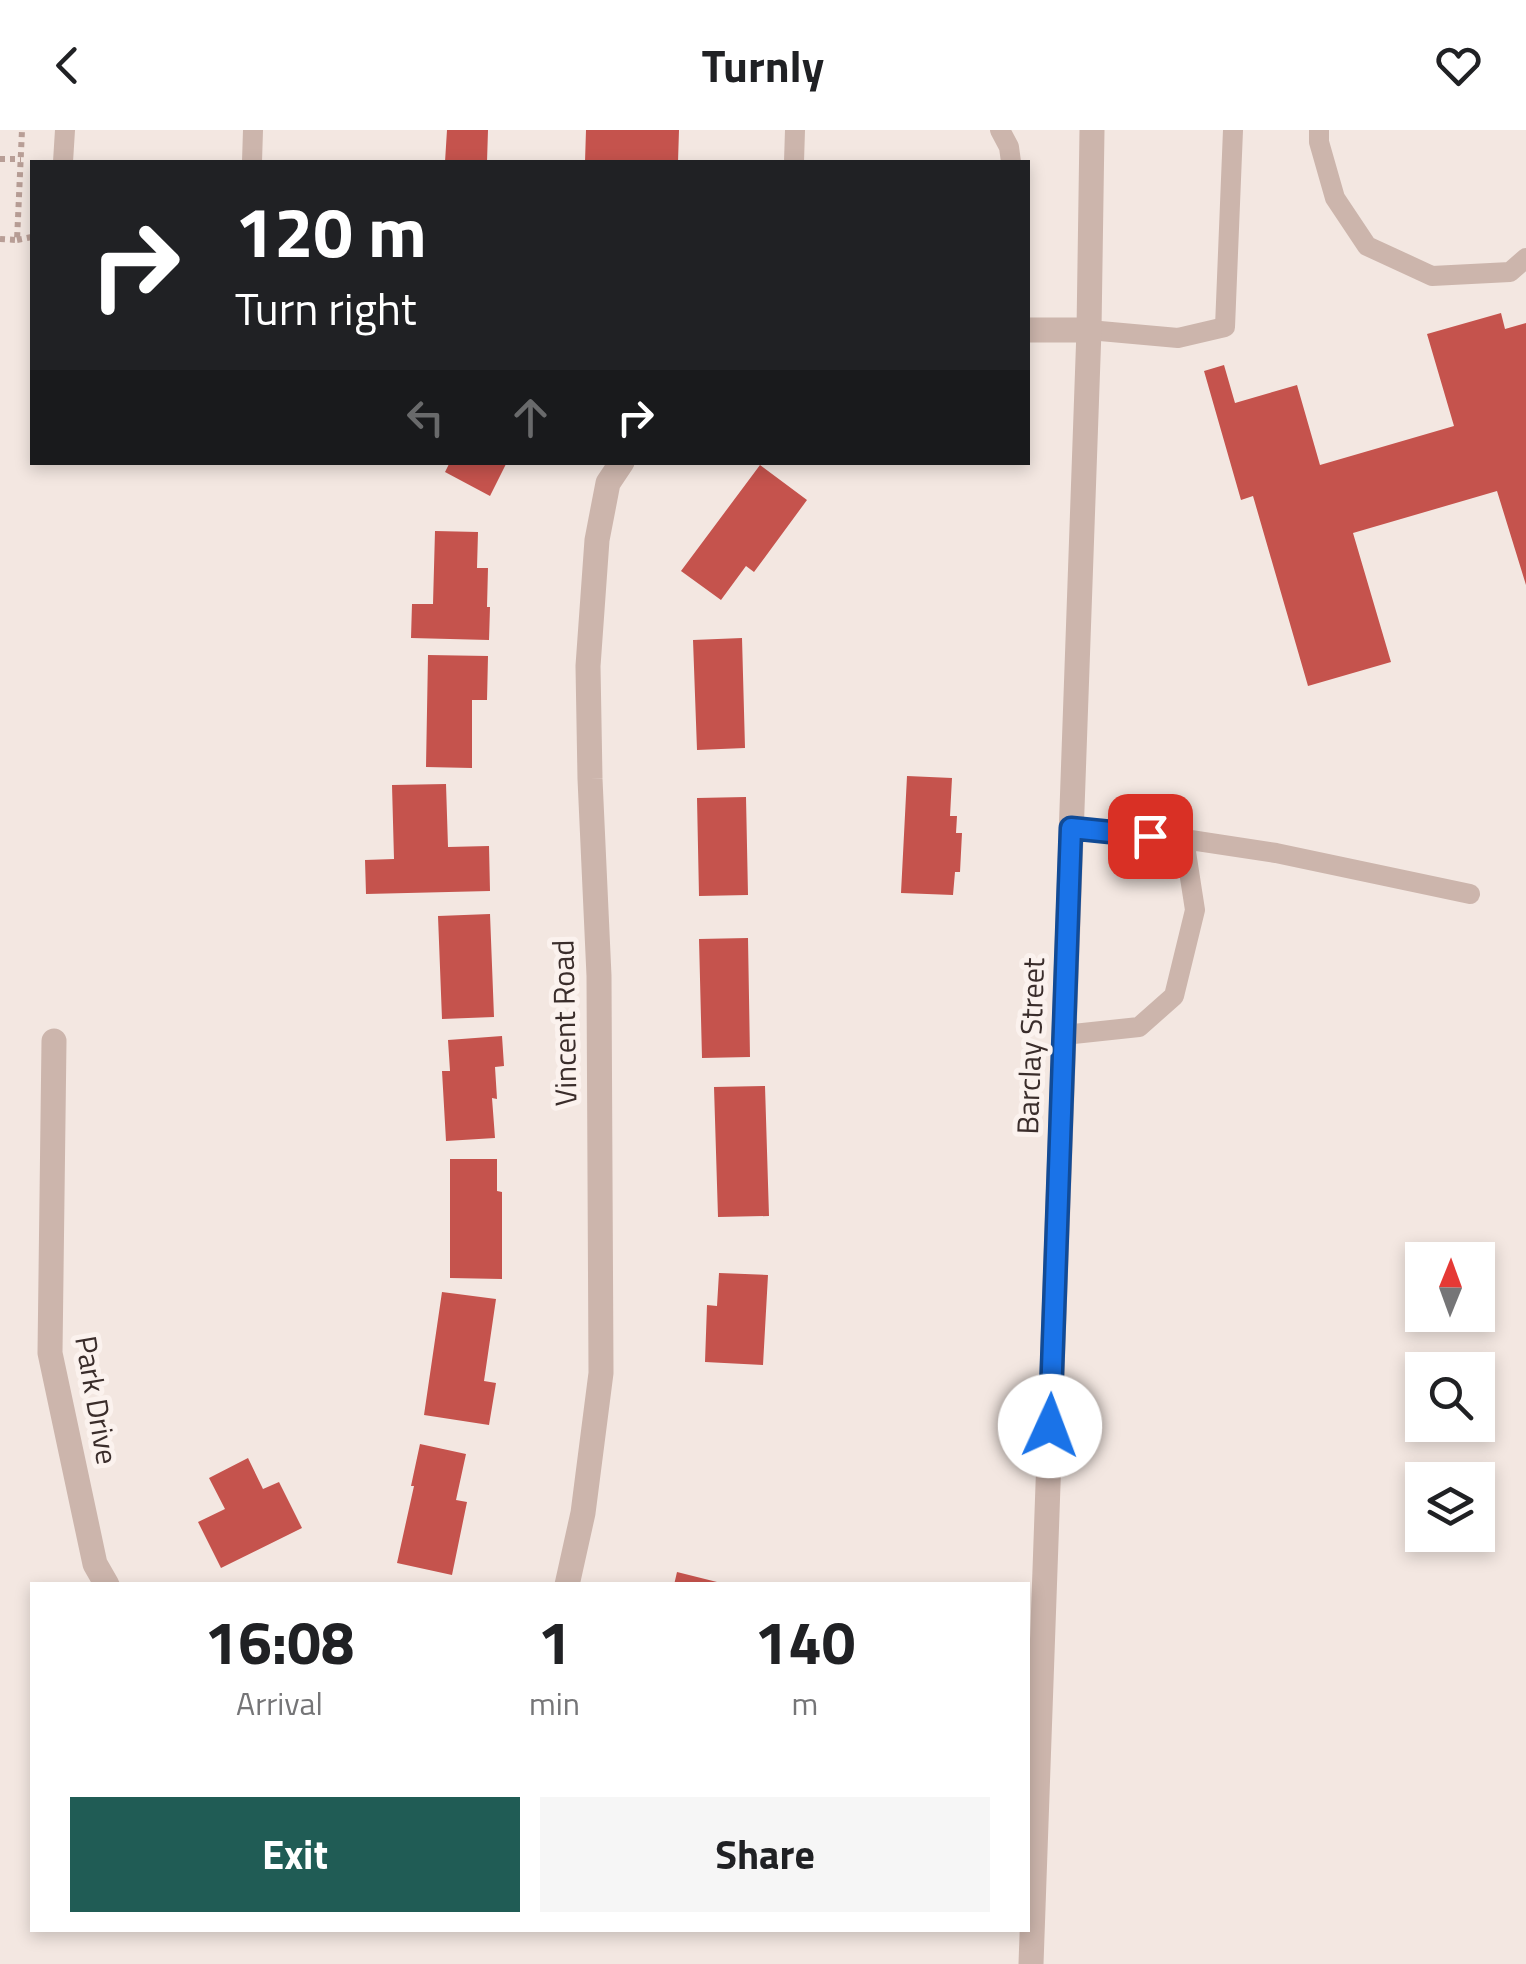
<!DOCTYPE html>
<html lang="en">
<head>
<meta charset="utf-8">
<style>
  :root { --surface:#fff; --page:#f6f6f6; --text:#202124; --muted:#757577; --accent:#205c55 }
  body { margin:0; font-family:"Titillium Web",sans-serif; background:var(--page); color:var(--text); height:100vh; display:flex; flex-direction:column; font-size:38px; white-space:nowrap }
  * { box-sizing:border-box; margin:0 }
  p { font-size:32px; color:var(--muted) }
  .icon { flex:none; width:55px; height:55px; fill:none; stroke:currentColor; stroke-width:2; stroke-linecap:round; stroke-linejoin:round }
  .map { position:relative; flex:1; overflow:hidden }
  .sheet { position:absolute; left:30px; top:1452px; width:1000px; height:350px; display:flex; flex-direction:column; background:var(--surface); border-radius:0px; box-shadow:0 5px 15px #0003 }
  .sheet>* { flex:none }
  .top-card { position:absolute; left:30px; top:30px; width:1000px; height:305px; border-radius:0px; box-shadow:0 5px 15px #0003; background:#202124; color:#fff; overflow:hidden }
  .needle { width:65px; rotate:1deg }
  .controls { position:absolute; left:1405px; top:1112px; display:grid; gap:20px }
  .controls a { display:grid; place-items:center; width:90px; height:90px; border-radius:0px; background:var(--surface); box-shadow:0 5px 15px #0003; font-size:50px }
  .pin { position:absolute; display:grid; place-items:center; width:85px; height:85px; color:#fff; margin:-42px; border-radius:20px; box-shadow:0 5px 15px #0006 }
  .me { position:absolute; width:110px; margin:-55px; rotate:2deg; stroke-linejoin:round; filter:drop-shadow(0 0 8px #0008) }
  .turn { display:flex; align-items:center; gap:35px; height:210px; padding:0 40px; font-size:45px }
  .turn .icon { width:130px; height:130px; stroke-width:2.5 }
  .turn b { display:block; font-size:70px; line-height:85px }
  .lanes { display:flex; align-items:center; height:95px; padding:0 40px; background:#0003; justify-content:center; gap:50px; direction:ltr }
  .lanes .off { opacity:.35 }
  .eta { display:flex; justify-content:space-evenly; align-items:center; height:170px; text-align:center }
  .eta b { font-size:60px; font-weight:700; line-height:70px }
  .action { display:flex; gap:20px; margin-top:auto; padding:20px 40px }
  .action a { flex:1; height:115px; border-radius:0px; background:var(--accent); color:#fff; font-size:40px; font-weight:700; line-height:115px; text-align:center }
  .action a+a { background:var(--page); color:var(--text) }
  header { display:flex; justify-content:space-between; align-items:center; height:130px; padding:0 40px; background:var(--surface); font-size:45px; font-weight:700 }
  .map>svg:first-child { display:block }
  .building { fill:#c5534d }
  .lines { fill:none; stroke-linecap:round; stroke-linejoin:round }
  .path { stroke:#b89e96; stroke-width:6; stroke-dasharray:5 5; stroke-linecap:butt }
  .lane { stroke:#ccb5ac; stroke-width:20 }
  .street { stroke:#ccb5ac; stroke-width:25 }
  .route-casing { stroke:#114b97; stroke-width:25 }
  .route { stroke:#1a73e8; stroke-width:18 }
  .labels { text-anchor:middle; stroke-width:10; stroke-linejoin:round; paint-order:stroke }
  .street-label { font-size:30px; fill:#3a2d2b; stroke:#fbf2ee }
</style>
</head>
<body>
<header><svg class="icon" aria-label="back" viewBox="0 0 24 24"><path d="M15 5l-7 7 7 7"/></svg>Turnly<svg class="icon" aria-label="heart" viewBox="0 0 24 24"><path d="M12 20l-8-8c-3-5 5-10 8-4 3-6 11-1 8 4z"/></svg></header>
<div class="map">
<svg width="1526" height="1834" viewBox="0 0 1526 1834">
  <rect width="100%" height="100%" fill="#f3e7e1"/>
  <path class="building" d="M447,0H488L487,32H445Z
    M586,0H679L678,32H585Z
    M1501,183L1505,199L1526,193V455L1497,361L1353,403L1391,532L1308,556L1253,366L1241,370L1204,241L1224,235L1235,273L1297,255L1320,335L1454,296L1427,204Z
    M450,332H507L490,366L445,342Z
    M760,335L807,370L754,442L746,436L721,470L681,441Z
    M435,401L478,402L477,438H488L487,477H490L489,510L411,508L412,474H433Z
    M742,508L745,618L697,620L693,510Z
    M428,525L488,526L487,570H472V638L426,637Z
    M907,646L952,648L950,686H957L956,703H962L960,742H955L953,765L901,763Z
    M446,654L448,717L489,716L490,761L366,764L365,730L394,729L392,655Z
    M746,667L748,765L699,766L697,668Z
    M490,784L494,887L442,889L438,786Z
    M748,808L750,927L702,928L699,809Z
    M502,906L504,936L495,937L497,969L492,968L495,1008L446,1011L442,941H450L448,910Z
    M765,956L769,1086L718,1087L714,957Z
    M450,1029H497V1061L502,1062V1149L450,1148Z
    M719,1143L768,1145L763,1235L705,1232L707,1175L717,1176Z
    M442,1162L496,1169L484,1251L496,1253L489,1295L424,1285Z
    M420,1314L466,1324L456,1370L467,1372L452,1445L397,1433L414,1356H411Z
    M248,1328L263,1359L279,1352L302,1398L221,1438L198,1392L225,1379L209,1348Z
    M677,1442L725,1454V1455H674Z"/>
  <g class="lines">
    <path class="path" d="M0,29H21
      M0,109L17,110L22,0
      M17,110L32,107"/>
    <path class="lane" d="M1000,0L1009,17L1011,32
      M1319,0V12L1335,68L1367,116L1432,146L1510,142L1526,128
      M63,32L65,0
      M252,32L253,0
      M794,32L795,0
      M1089,200L1178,208L1225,197L1233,0
      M1071,698L1184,709L1276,723L1470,764
      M1064,905L1139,897L1174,866L1195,780L1184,709"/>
    <path class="street" d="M1028,200H1089
      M54,911L50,1223L95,1434L107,1455
      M567,1455L583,1383L601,1243L599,846L590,649L588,536L597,410L608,353L622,332
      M1031,1834L1089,200L1092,0"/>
  </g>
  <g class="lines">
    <g class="route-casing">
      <path id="route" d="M1050,1296L1071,698L1150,706"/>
    </g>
    <use href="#route" class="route"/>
  </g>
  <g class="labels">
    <g class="street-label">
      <text transform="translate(565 893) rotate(-91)" y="10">Vincent Road</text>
      <text transform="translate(1031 916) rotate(-88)" y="10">Barclay Street</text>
      <text transform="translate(96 1270) rotate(80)" y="10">Park Drive</text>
    </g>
  </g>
</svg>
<div class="controls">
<a><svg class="needle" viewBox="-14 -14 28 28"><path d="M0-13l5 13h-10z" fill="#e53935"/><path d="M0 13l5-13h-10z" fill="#757577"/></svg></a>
<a><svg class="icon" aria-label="search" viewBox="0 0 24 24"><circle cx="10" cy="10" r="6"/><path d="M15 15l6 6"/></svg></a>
<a><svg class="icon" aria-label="layers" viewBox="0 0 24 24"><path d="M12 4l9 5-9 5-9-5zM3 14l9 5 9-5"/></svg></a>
</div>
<div class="pin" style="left:1150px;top:706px;background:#d93025"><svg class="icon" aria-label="arrive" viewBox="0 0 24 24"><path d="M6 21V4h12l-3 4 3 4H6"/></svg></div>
<svg class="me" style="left:1050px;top:1296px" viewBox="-20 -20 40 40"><circle r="19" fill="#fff"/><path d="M0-13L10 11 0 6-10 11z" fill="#1a73e8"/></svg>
<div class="top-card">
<div class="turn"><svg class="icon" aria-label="right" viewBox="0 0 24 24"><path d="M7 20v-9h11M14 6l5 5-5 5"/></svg><div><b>120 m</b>Turn right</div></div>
<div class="lanes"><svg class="icon off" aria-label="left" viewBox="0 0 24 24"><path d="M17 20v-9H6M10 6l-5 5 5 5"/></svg><svg class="icon off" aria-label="ahead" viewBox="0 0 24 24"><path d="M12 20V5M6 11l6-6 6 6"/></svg><svg class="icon" aria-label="right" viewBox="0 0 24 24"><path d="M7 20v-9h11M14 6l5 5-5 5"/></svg></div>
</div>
<section class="sheet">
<div class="eta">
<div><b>16:08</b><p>Arrival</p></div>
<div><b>1</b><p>min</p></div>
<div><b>140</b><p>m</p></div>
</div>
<div class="action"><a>Exit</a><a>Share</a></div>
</section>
</div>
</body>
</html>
